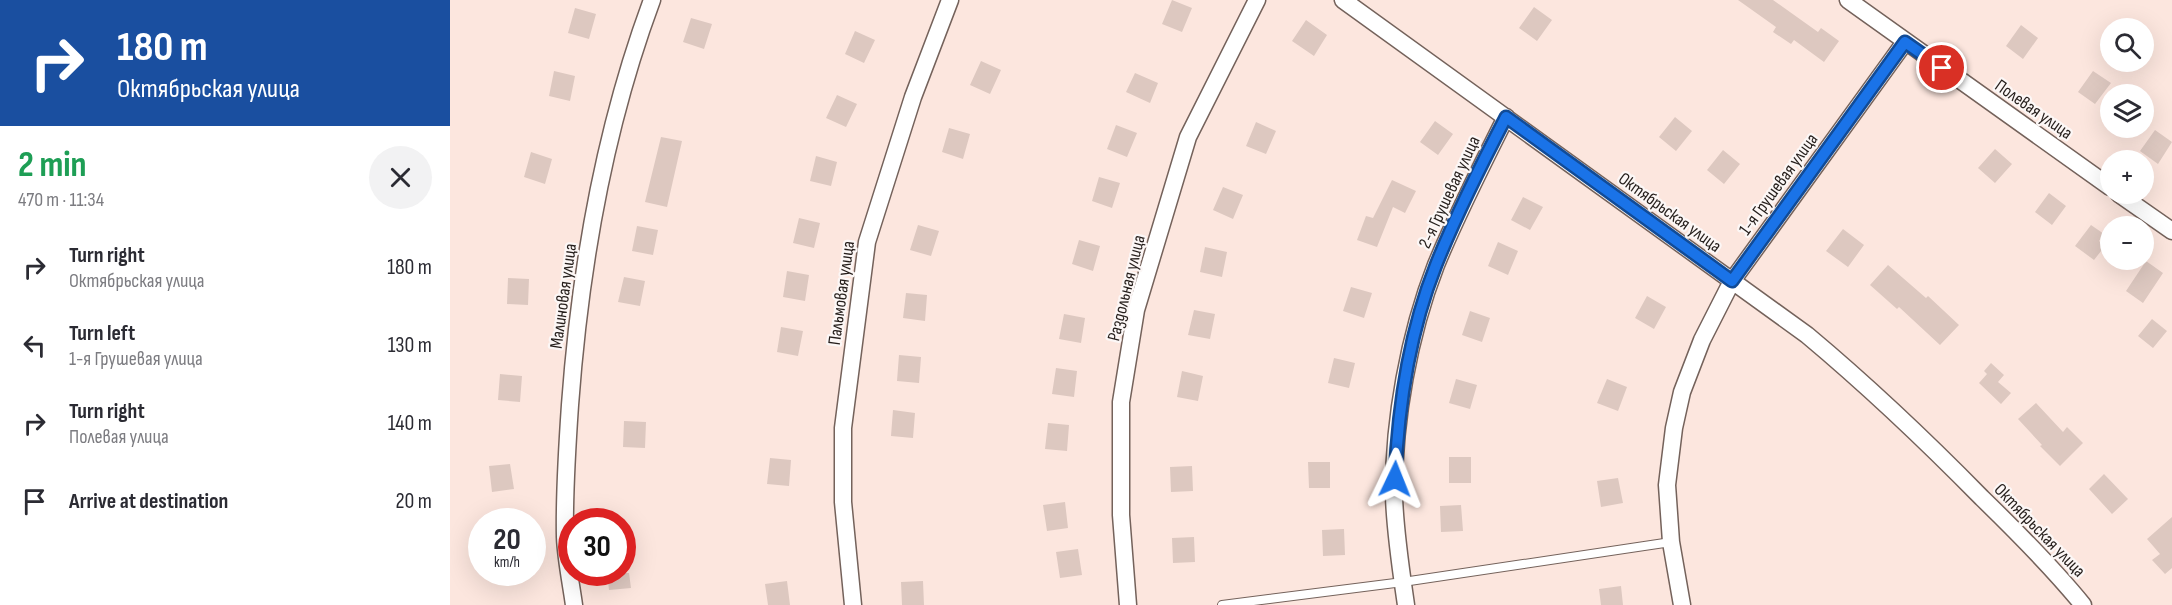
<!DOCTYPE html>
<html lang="en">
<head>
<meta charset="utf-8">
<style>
  :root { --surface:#fff; --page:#f2f2f3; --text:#2b2b33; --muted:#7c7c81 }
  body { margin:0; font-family:"Sofia Sans Condensed",sans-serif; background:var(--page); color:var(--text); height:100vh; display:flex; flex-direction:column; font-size:22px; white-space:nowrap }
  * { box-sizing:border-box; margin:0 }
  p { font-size:20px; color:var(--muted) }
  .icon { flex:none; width:33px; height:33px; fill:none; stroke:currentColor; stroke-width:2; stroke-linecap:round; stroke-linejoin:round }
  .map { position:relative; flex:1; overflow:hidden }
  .details { display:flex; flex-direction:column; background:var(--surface); width:450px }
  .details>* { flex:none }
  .hud { background:#1a4fa0; color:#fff; overflow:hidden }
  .buttons { position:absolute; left:1650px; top:18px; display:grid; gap:12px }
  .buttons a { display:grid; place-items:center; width:54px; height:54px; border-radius:50%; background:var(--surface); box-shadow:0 6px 24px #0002; font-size:30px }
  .speed { position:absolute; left:18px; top:508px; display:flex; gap:12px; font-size:30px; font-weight:700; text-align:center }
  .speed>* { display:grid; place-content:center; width:78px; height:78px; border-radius:50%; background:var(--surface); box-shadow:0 6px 24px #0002; line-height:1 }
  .speed small { font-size:15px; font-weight:400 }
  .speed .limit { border:9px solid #d22; background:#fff; color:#111 }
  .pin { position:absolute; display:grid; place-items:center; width:51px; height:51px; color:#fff; margin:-26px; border:3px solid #fff; border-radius:50%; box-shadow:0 2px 6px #0007 }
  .me { position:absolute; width:66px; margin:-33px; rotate:2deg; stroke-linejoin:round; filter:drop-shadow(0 0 4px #0008) }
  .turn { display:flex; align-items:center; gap:21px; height:126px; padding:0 18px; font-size:27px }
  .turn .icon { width:78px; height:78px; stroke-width:2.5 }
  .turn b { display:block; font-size:42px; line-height:51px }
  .round { display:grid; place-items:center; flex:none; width:63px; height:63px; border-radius:32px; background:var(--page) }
  .summary { display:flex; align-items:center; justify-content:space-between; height:102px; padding:0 18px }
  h1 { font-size:36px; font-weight:700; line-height:45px; color:#1e9e55 }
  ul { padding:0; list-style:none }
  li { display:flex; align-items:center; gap:18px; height:78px; padding:0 18px }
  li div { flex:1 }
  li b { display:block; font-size:22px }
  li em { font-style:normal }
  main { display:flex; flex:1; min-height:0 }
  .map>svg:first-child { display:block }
  .building { fill:#ddc8c0 }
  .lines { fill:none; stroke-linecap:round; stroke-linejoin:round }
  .service-casing { stroke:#74625b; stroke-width:10 }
  .minor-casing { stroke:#74625b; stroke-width:19 }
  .service { stroke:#fff; stroke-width:8 }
  .minor { stroke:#fff; stroke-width:16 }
  .route-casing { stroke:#114b97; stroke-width:15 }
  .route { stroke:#1a73e8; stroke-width:10 }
  .labels { text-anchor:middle; stroke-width:4.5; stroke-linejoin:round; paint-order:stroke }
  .street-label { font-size:18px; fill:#251e1b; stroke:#fcf7f6 }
</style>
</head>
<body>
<main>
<section class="details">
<div class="hud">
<div class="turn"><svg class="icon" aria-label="right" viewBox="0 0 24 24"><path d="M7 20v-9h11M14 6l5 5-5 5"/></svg><div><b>180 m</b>Октябрьская улица</div></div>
</div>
<div class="summary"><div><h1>2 min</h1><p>470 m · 11:34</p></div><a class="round"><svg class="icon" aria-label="close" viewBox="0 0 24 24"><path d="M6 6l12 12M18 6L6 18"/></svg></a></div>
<ul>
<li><svg class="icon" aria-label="right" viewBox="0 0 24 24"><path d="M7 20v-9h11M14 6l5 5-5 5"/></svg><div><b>Turn right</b><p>Октябрьская улица</p></div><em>180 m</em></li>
<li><svg class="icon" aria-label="left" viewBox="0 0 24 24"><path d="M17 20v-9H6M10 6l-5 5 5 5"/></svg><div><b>Turn left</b><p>1-я Грушевая улица</p></div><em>130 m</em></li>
<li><svg class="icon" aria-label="right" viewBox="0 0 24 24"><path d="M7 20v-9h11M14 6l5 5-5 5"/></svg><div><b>Turn right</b><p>Полевая улица</p></div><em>140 m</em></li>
<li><svg class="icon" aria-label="arrive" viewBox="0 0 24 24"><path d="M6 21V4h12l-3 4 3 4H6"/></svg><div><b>Arrive at destination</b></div><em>20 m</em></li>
</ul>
</section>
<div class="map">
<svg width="1722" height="605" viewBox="0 0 1722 605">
  <rect width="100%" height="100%" fill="#fce6de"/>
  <path class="building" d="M722,0L742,8L732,32L712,24Z
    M1288,0H1323L1368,32L1371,28L1389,41L1374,62L1344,40L1341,44L1323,32L1326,27Z
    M1084,7L1102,20L1087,41L1069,28Z
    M125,8L146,14L139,39L118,33Z
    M241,18L262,24L254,49L233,42Z
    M856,20L877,35L864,56L842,41Z
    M1571,25L1588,38L1573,59L1556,46Z
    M405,31L425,40L414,63L395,54Z
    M531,61L551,70L540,94L520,85Z
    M104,71L125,76L120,101L99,96Z
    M1643,71L1661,83L1645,104L1628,92Z
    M685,73L708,83L700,103L676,92Z
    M387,95L407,104L396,127L376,118Z
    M1225,117L1242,131L1226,151L1209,137Z
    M985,121L1003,134L988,155L970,142Z
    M806,122L826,131L816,154L796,146Z
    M666,125L687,133L677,157L657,149Z
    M499,128L520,134L513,159L492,152Z
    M1705,130L1722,142L1708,164L1690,151Z
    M211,137L232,141L217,207L195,202Z
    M1545,149L1562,164L1545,183L1528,168Z
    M1273,150L1290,164L1274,184L1257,170Z
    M81,152L102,159L95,184L74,177Z
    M366,156L387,162L381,186L360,181Z
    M649,177L670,183L662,208L642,201Z
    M942,180L966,191L955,213L943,207L927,247L907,240L916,216L923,218Z
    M773,187L793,195L783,219L763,210Z
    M1599,193L1616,206L1602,225L1585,212Z
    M1073,197L1093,207L1080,230L1061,220Z
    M349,218L370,223L364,248L343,243Z
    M468,225L489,231L481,256L460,250Z
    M1641,225L1654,234L1649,241L1655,246L1644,260L1625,246Z
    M187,226L208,230L203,255L182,251Z
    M1393,229L1414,245L1398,267L1376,251Z
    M629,240L650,246L643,271L622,264Z
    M1048,242L1068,251L1058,275L1038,266Z
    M755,247L777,252L772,277L750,272Z
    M1696,261L1713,273L1693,303L1676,291Z
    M1438,265L1476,298L1478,296L1509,325L1490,345L1449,307L1447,309L1420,285Z
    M337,271L359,275L355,301L333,297Z
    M174,277L195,281L190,306L168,302Z
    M58,278L79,279L78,305L57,304Z
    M901,287L922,293L914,318L893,311Z
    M456,293L477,295L475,321L453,318Z
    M1197,296L1216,307L1204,329L1185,318Z
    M744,310L765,314L760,339L738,335Z
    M1020,311L1040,318L1032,342L1012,335Z
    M614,314L635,318L631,343L609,339Z
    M1702,319L1717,331L1703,348L1688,336Z
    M331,327L353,331L348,356L327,352Z
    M449,355L471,357L469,383L447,381Z
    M884,358L905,363L899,388L878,383Z
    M1541,363L1554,375L1548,382L1561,393L1551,404L1529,383L1537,374L1534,371Z
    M606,368L627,371L624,397L602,394Z
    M732,371L753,376L748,401L727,397Z
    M50,374L72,376L70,402L48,400Z
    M1006,379L1027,385L1020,409L999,403Z
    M1157,379L1177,387L1168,411L1147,403Z
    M1586,403L1613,432L1617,427L1633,443L1610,466L1590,446L1592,445L1568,419Z
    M443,410L465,413L463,438L441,436Z
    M174,421L196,422L195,448L173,447Z
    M598,423L619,425L617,451L595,449Z
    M999,457H1021V483H999Z
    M320,458L341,460L339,486L317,484Z
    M858,462H880V488H859Z
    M60,464L64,489L42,492L39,466Z
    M742,466L743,491L721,492L720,467Z
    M1654,474L1678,499L1662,514L1639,489Z
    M1168,478L1173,503L1151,507L1147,481Z
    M615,502L618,528L597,531L593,505Z
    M1011,505L1013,531L991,532L990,506Z
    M1722,517V568L1715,574L1702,560L1710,554L1697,539Z
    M894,529L895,555L873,556L872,530Z
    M744,537L745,562L723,563L722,538Z
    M628,549L632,575L610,578L606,552Z
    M157,573H179L181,588L159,590Z
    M337,581L340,605H318L315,584Z
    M473,581L474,605H452L451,582Z
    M1171,586L1173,605H1151L1149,589Z"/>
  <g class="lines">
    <g class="service-casing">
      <path id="service" d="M772,605L953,582L1221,542"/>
    </g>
    <g class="minor-casing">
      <path id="minor" d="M893,0L1357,335C1418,386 1476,441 1532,498C1567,532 1602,567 1633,605
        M1398,0L1660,187
        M1669,194L1722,231
        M124,605C121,583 116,560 115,537C114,493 117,449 120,405C130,268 154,129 202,0
        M403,605L393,502V428L417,242L463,97L500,0
        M678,605L671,515V402L686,310L738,137L807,0
        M956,605C951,570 945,532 944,496C943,422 959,334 986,265C1007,214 1032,165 1056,117
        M1232,605L1221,542L1217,485L1224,428L1232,392L1252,340L1282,281L1455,42"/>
    </g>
    <use href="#service" class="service"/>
    <use href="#minor" class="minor"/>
  </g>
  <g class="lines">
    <g class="route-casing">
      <path id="route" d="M945,479C948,406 959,333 986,265C1006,215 1031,165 1056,117L1282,281L1455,42L1492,68"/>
    </g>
    <use href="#route" class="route"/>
  </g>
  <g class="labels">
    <g class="street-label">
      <text transform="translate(1584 109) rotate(35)" y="6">Полевая улица</text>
      <text transform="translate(1328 184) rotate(-54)" y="6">1-я Грушевая улица</text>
      <text transform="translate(999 192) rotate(-65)" y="6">2-я Грушевая улица</text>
      <text transform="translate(1220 212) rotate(36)" y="6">Октябрьская улица</text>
      <text transform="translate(676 288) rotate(-76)" y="6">Раздольная улица</text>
      <text transform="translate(391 293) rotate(-82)" y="6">Пальмовая улица</text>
      <text transform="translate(113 296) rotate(-82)" y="6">Малиновая улица</text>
      <text transform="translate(1590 530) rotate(46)" y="6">Октябрьская улица</text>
    </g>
  </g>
</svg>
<div class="buttons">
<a><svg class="icon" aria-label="search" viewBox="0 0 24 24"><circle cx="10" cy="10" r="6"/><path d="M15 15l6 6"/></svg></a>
<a><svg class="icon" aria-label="layers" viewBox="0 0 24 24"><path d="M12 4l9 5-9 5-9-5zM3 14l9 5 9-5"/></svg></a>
<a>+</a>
<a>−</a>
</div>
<div class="speed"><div>20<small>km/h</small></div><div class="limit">30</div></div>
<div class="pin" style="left:1492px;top:68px;background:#d93025"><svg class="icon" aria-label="arrive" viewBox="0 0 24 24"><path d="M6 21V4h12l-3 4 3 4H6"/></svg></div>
<svg class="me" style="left:945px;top:479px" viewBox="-20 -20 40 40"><path d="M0-17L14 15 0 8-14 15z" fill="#1a73e8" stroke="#fff" stroke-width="4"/></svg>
</div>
</main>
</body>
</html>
